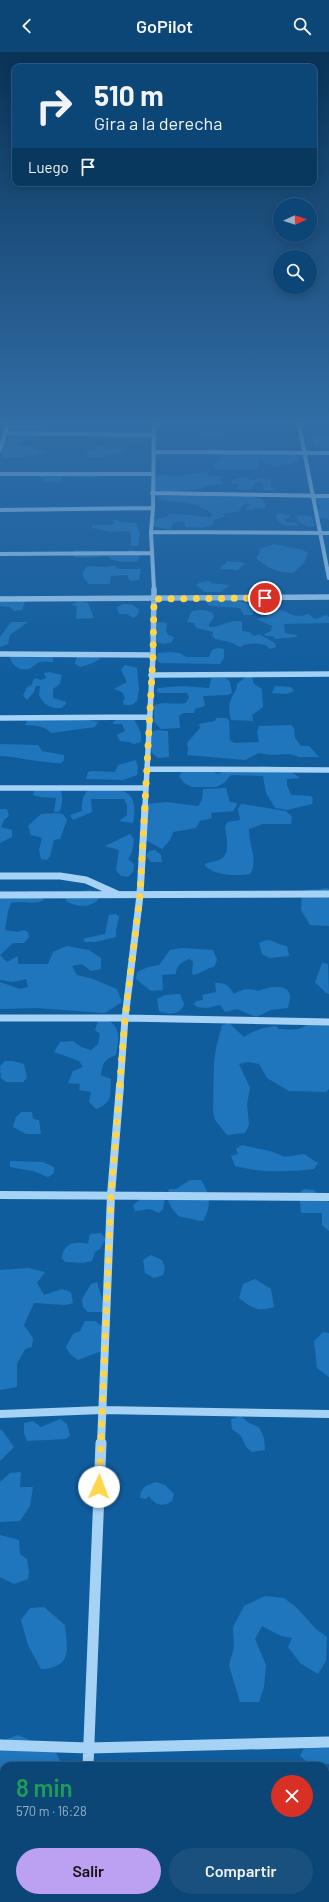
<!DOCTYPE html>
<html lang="es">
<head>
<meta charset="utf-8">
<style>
  :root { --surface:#0c4676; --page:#1a507e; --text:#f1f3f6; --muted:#9ab1c5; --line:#2c5e88; --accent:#bca0f2 }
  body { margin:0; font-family:Barlow,sans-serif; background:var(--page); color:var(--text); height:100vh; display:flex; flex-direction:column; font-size:15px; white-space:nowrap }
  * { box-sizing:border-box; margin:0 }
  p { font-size:13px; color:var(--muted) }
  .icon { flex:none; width:22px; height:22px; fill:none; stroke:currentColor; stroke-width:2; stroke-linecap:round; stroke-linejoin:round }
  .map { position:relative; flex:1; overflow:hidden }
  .details { position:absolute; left:0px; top:1710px; width:329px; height:140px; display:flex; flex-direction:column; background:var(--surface); border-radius:12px 12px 0 0; box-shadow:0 2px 10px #0003,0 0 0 1px var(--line) }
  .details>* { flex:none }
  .top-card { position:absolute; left:12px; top:12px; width:305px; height:122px; border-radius:8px; box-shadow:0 2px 10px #0003,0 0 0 1px var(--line); background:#0c4676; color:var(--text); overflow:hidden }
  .needle { width:26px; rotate:86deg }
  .fabs { position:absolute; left:273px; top:146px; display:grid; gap:8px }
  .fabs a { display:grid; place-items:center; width:44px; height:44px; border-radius:50%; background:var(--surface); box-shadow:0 2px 10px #0003,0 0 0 1px var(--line); font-size:20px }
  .pin { position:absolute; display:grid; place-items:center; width:34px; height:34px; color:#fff; margin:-17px; border:2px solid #fff; border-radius:50%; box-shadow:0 1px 4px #0007 }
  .me { position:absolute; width:44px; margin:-22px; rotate:2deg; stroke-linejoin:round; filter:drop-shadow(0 0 3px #0008) }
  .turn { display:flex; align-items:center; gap:14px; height:84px; padding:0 16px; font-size:18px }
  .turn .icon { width:52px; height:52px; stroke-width:2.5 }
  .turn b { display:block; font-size:28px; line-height:34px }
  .then { display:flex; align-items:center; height:38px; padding:0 16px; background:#0003; gap:8px; font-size:15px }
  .round { display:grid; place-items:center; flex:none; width:42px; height:42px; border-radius:21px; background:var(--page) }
  .overview { display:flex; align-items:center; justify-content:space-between; height:68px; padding:0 16px }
  h1 { font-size:24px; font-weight:600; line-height:30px; color:#1e9e55 }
  .primary-button { display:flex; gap:8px; margin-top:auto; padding:8px 16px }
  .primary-button a { flex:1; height:46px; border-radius:24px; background:var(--accent); color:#111; font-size:16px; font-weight:600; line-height:46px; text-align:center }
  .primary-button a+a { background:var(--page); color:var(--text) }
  header { display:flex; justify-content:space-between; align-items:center; height:52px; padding:0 16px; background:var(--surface); font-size:18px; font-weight:600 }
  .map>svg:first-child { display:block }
  .green { fill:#1f76bc }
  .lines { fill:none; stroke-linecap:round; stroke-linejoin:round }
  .minor-far4 { stroke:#a6d2f5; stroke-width:4 }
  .minor-far3 { stroke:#a6d2f5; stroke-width:5.5 }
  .minor-far2 { stroke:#a6d2f5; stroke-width:7 }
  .minor-far1 { stroke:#a6d2f5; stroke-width:8 }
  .minor { stroke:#a6d2f5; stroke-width:11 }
  .route { stroke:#ffd54a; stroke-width:7; stroke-dasharray:0 12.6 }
</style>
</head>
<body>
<header><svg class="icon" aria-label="back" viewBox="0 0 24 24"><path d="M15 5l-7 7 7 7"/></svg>GoPilot<svg class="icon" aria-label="search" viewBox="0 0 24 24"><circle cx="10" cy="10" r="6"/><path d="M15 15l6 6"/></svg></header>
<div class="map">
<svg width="329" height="1850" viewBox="0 0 329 1850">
  <rect width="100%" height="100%" fill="#105d9e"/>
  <path class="green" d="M18,368H33V372C39,376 46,374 53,377L52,378L16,377Z
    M201,374L209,375L214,378L220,374L226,375L224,384L209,387L198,384L200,381L196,377Z
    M13,382L39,383L36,388L19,389V393L33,395L39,399H46L45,402L28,403L26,405L4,406L2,404C4,396 4,385 13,382Z
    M329,383V396L314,394L313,385Z
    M107,384H140L143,387C137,395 131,390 123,388C118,386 112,388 106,386Z
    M98,393L104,394L105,397L124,396L126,398L123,399L121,403H108L105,405H89L85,399L96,397Z
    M284,398L295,399L297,404L301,407C289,413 273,418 261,409L260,402L276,401L279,405Z
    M225,399L259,401C259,408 261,411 258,417H216L212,413C218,411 221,410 222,402Z
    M69,420H83L101,423L97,426L62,425L61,430H44V426H40L38,423Z
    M205,420L211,424H221L220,427L224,432L210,433L200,437L164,440L153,437L150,434L159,423L181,424Z
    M246,424L254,430V428L260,426L272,428L270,429L272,436L277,437L266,439L263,437L264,435L261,430H255L251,437L240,438L237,436L238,432H232L231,428Z
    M243,442L262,447L265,452V456L247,458L246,456L250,453L246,451L241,455L240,459L223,462L224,465L214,468L213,473L200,476L186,475L183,469L173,471L171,477H165L150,473L156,467L167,465L169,462C183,461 197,465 211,465L212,463L208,458L200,456V453L161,448L158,446L160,444Z
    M319,442L329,443V468L319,465L318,461L320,455L315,448L316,445Z
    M279,461L289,463L290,466L284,467L285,470L297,471L299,473C290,474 284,475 277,468L276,463Z
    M304,463L311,464L315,474L309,475L300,471L296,464Z
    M114,467L121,470L136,471L140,481L138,494H131V480L127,479L112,480L92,476V473H113L115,471L113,469Z
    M274,492L303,498L308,501L304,511L293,521C278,521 267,516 256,506L260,500L259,497Z
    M76,498L108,499L125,501L129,498L140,499L141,502L137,510C128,509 114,512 107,504L88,506L74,505V499Z
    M226,509L245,511L238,518L220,517L221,514L226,512Z
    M115,513L117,517H141L139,528L130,529L127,523L111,524L110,532H89L83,525V520L87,514L107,515Z
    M210,529L211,531L229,533V534L221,540H205L196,533L201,530Z
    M0,544L26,547L22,558L14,559L10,555L0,554Z
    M233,546C240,551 247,550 253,554V563H244L240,556L209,554L206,549Z
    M79,549L88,551L94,566L76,567L77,554L71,553Z
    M123,552H131L139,557L138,562L134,566L126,562H119L117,555Z
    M273,556C289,558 292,568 308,562L315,567L326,563L329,565V571L284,572L285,581L297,583L296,585L275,587L273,584H266L264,582L271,579L272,574L256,567L268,564L267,560Z
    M201,558C207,559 213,558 214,565L209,572V575C221,576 231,566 242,570V579L250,580L251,582L255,584L259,582L275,591L276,595L270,597C265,590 247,590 240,595L230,590L215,587L212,583L213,580L196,576L194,571L187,570L192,559Z
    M11,570H28L10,583L8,592L0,595V585Z
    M159,570L167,571L166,578L168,583L174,585L172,590L164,592L152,589L149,584L155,572Z
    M218,596L224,597V606L220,612L160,611C157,608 156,605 158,601L170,600L180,601L186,605H209L212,598Z
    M53,603V610C48,610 44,609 40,610C36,611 34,614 31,616C22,620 11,615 10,604Z
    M98,603L100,607L93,611L80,615L75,612L77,604Z
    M125,613L137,616L139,638L137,649L132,653H124L123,649L125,646L122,640L114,637L127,630L121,618Z
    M49,620L62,623L60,632L53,637V646L66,650V652L61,656C51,657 43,653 39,643L40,634H36L34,640L27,648L23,644L27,635L32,633L33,628L36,626L41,628L46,626L44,621Z
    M247,624L252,625L254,632L262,637L263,655L252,663L253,669L231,668C229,660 228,653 232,645C235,640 237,638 237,632Z
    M211,626H226L230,630L232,641L228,643L203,644L205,654L195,657L194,661H183L179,664L180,676L161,677L154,670V653C165,649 173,653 186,651L189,645L187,641H160L156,639L158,636L181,634L209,636Z
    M275,634L291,635L294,639L287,642L272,641Z
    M58,663L98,670L95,675L51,681C45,673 34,674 25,673L29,665Z
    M119,666L134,667L141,681V690L134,692L129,690L120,689L117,683L125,679L122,672H113V670Z
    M216,666H227L229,669L230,688L234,691L259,690L257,680L259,674L291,673L294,676L295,686L301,694H309L319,705H300L289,702L271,703L259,701L245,708L187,703L188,697L187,691L200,676L199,672L215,669Z
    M158,678L168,679L169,705L158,706L152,701L150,694L153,679Z
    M0,692L38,693L42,699L64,703V708L61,711C40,711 21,705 0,704Z
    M136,708L138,716L137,723L123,728L86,727L88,720L93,719L115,720L118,713Z
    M261,714C279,715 285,714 300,726L287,727V733L291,743L311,744L313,747L312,752L287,758L275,756L266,741L263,724L231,723L224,731L216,735H192L184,731L179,724L183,718H209L218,722C228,716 248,718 261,714Z
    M50,736H60C63,743 63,754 59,760H54L56,746L40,745L33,743L34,739Z
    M91,736C119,737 140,734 133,771L119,769L127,763V752L124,747H91L92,760L73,768L70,763L82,759C82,749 82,742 91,736Z
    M226,736L230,750L236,751L237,753L233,759L211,761L212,766L200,769L196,776L173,780L170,788L162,797L144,787L145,752L166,750L198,754L202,748L203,737Z
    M241,752L286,759L292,765L291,772H263L249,777C248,792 259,808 250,822C235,824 216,824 205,814V812C210,810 216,810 221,807C231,802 226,783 225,774L228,770L240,768L238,757Z
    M0,757H7L9,764L4,768L1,775L12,778V785L0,791Z
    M56,761L63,762L67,768L60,787L54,788L50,804L47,808L41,807L39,798L42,786L31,783L28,774L41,762Z
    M130,782L134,787C133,795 133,801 128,807L134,812L133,820L128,825L121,824L116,818L119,798L105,794Z
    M155,798L161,803L162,810H151L146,804L149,799Z
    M326,836L329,837V874L310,873L301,858L302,839C311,836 318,839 326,836Z
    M90,838L97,840L98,848C90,856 75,855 66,849L67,841Z
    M31,839L39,840L45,845L42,849C30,853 23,848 11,851L8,859L5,878L17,880L24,878L28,880L29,885L24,891H13L0,903L7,910L18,904V912H48L53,900L67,894L89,898L101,906V917L91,919L82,912L72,914L77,923L93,927L117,937L122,950L105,961L36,956L0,957V930L20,937L28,935L26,927L13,930L0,928V842L8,844Z
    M116,862L119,865L116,878V885L95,890H85L83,887L86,886L105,882L109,863Z
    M267,888C275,889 279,893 287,894L289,904L270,906L262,902L259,891Z
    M183,896L213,898L217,908L214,915C206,916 201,922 193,923L192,921L193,909L189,907C181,910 176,914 176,922L162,923L163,938L151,939L136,927L137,920L148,915L159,913L170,898Z
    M322,911L328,912L329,942L326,941L315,930Z
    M215,931C226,931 228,933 234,942C242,937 249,936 258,939C265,936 287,930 290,943C290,947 289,952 288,956L271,958L256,965L237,957L225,960L220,953L207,956L197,955L194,952L196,949L203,948L202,943L216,940Z
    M180,942L184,952C181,963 168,963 159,959L157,947L165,943Z
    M105,966C122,976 119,986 116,1003C104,1007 103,1012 101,1023L111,1027C110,1044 113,1050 96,1057L89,1050L91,1040L79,1038L80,1032L68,1031L73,1019L83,1015L79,1009L54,1000L60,990L73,989L81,995L91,998L98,992L100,982L95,978L98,969Z
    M321,966L329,970V1037L326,1040L289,1039L267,1026L259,1012L248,1010L239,1012L250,1036L247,1052L249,1073L245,1081L227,1083L215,1068L213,1058L214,1011L216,996L222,973L229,971L244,985C255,978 264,975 276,974L279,977C287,977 297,979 303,975C311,972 312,968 321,966Z
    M5,1009H13L24,1012L27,1026L23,1030H6L1,1026L0,1014Z
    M21,1060H32L33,1067L39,1068L41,1082H26L13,1075L16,1065Z
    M242,1093C256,1097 271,1097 284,1105L304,1102L318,1111L314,1117C289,1120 261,1121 235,1114L231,1104L238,1102L236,1097Z
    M10,1109L43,1110L54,1115V1121L48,1125L33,1119L10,1115Z
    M190,1128H201C210,1142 212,1153 203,1169C195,1169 188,1165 180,1165C171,1157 165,1149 169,1137H176Z
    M304,1137L314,1138L322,1147L329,1150V1179L322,1173V1161H301L299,1141Z
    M142,1146H165L163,1157L159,1161L150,1157L135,1159L133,1153Z
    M101,1181L106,1187L100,1197L95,1200L92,1209L83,1211L65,1210L62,1206C63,1191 75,1189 88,1192L90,1182Z
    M151,1203L162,1208L165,1216L163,1223L154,1226L145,1221L143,1208Z
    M28,1216L45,1220L37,1231L44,1243L62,1237L71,1240L73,1251L66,1253L34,1251L24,1273L33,1286L32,1295L25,1297L17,1312V1335L0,1338V1218Z
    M255,1227L271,1237L274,1255C258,1260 252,1256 239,1246L243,1232Z
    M97,1230L105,1256L104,1260H88L83,1255L82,1247L91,1232Z
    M85,1269H95L102,1274L107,1297L78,1308L70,1302L66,1295L73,1282L80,1279Z
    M323,1280L329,1281V1325L317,1316L314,1289Z
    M241,1364L249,1371L259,1375L264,1386L265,1398L252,1400L246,1395L241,1384L232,1377L231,1367Z
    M60,1367L67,1372L70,1383L66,1387L27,1389L24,1381V1371L33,1369L41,1375Z
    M0,1378H2L14,1395L0,1409Z
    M21,1420L20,1435H33L30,1454L20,1469L0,1470V1430L10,1421Z
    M156,1430L165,1433L174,1442L172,1449C164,1455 155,1454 149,1444L146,1447L140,1446C141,1435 145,1434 156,1430Z
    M0,1483L19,1488L20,1502L27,1507L29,1520L28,1527L14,1532L0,1525Z
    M265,1544L284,1546L297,1556L316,1577L327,1585L326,1609L318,1622L300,1611L288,1595L292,1586L281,1584L262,1574L255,1587L266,1613L264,1635L259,1650H240L229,1613L234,1595L233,1575L244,1554Z
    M44,1555L65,1573C67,1597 73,1615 41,1617L28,1593L21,1568L30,1556Z
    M18,1683L36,1691L54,1696L60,1709L59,1714H4V1740L0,1738V1687L5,1688Z
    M307,1690L322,1696L329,1695V1712L308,1711L300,1704Z
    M325,1768L329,1770V1812L325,1811Z"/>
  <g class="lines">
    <path class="minor-far4" d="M298,368L329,526
      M5,381L153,383
      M0,398L9,368
      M153,400L329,401
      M0,422H153
      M152,441L329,444
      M0,458L153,456
      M151,480L329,481
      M0,502L152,501
      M154,538L151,480L153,456L154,368"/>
    <path class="minor-far3" d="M0,547L329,545
      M0,602L153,603
      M151,623L329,622
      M0,666L149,665
      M147,717L329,718
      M0,736H145
      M145,756L153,603L154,537"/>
    <path class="minor-far2" d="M0,824H60L86,828L117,842
      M0,843L329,842
      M0,966H125L329,970
      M120,1035L125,966L140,843L145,755"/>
    <path class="minor-far1" d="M0,1143L329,1145
      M0,1362L102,1358L329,1362
      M101,1392L111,1143L120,1034"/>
    <path class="minor" d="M0,1693L89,1696L329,1690
      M88,1714L101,1391
      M80,1850L81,1846"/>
  </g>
  <linearGradient id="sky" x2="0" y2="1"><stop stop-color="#093357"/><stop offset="0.59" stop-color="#316da6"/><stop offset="1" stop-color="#316da6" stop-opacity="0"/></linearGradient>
  <rect width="329" height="627" fill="url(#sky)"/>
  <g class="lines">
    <path class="route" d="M99,1435L111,1143L125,966L140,843L153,603L154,547L265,546"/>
  </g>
</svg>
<div class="fabs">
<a><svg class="needle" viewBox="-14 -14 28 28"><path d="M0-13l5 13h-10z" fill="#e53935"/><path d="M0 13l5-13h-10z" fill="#9ab1c5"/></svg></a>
<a><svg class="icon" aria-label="search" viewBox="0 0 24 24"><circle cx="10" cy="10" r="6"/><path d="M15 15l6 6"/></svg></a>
</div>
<div class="pin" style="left:265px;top:546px;background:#d93025"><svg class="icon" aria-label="arrive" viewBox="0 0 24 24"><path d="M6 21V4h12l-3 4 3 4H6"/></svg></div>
<svg class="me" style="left:99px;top:1435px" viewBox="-20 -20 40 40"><circle r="19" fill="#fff"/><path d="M0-13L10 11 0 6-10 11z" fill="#ffd54a"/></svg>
<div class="top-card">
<div class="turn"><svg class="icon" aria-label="right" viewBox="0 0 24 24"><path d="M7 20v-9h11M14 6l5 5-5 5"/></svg><div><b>510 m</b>Gira a la derecha</div></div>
<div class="then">Luego<svg class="icon" aria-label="arrive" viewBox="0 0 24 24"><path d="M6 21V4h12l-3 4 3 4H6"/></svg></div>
</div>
<section class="details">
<div class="overview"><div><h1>8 min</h1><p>570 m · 16:28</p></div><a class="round" style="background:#d93025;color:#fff"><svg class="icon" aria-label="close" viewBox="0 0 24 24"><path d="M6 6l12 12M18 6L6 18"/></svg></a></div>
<div class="primary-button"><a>Salir</a><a>Compartir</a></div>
</section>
</div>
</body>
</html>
